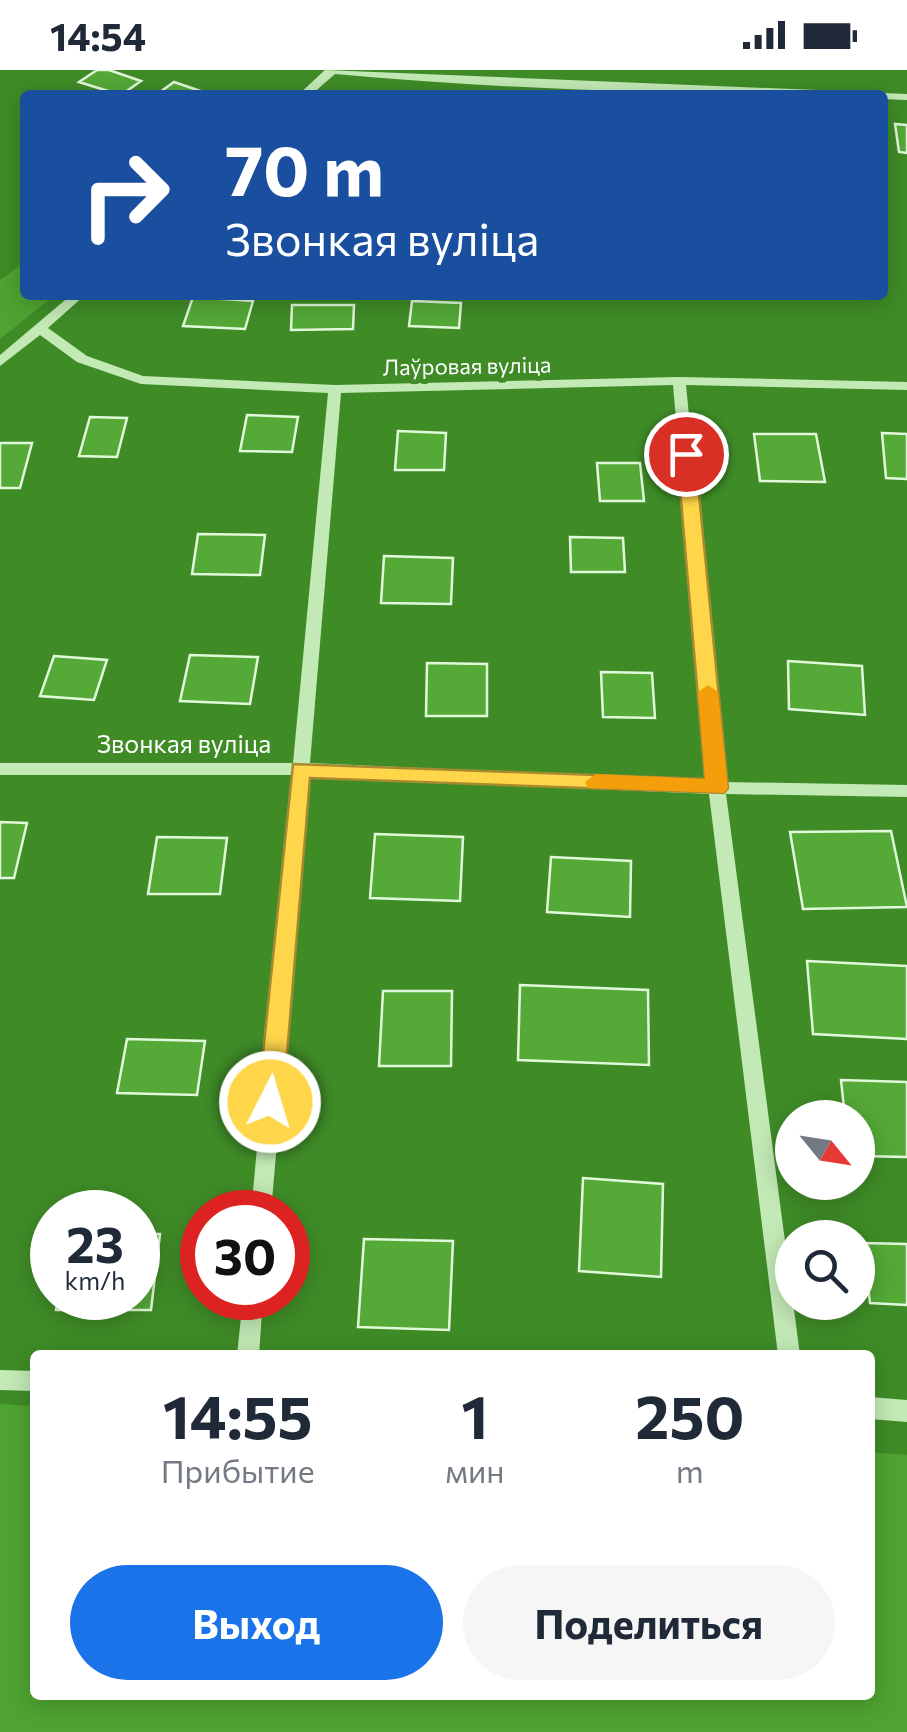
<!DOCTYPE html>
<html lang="ru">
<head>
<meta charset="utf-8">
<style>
  :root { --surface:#fff; --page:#f6f6f7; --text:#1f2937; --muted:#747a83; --accent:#1a73e8 }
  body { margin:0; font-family:Commissioner,sans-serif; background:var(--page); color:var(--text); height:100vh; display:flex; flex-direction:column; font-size:38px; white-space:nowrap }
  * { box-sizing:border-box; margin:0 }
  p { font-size:32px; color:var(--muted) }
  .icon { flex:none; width:55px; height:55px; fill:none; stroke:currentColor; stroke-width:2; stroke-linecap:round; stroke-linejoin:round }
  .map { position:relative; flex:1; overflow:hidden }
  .details { position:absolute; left:30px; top:1280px; width:845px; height:350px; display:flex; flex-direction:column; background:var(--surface); border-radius:10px; box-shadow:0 5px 25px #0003 }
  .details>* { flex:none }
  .guide { position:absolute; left:20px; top:20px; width:868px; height:210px; border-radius:10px; box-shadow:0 5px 25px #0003; background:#1a4fa0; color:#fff; overflow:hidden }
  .needle { width:65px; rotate:120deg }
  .controls { position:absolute; left:775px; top:1030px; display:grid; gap:20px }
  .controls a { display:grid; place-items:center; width:100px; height:100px; border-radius:50%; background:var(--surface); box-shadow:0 5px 25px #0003; font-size:50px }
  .speed { position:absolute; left:30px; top:1120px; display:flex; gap:20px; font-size:50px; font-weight:700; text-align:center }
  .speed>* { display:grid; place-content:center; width:130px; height:130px; border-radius:50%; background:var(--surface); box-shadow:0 5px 25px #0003; line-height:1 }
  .speed small { font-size:25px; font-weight:400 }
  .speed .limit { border:15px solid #d22; background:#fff; color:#111 }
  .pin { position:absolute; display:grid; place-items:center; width:85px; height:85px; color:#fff; margin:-42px; border:5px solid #fff; border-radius:50%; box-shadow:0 2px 10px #0007 }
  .me { position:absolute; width:110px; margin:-55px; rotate:5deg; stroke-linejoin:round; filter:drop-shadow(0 0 8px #0008) }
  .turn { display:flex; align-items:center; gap:35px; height:210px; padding:0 40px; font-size:45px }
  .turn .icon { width:130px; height:130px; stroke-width:2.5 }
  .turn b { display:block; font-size:70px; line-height:85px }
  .eta { display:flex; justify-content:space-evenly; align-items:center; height:170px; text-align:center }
  .eta b { font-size:60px; font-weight:700; line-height:70px }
  .button { display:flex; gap:20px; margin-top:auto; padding:20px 40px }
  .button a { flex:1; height:115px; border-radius:60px; background:var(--accent); color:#fff; font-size:40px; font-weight:700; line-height:115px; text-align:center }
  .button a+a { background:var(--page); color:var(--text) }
  .status { display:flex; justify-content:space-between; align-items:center; height:70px; padding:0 50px; background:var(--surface); direction:ltr }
  .status svg { height:28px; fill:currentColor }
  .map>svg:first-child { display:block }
  .green { fill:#4fa431 }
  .building { fill:#54a937; stroke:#e2f8da; stroke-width:2.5 }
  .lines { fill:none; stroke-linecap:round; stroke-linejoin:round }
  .minor { fill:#c3eab6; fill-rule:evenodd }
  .route { fill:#ffd54a; stroke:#a68a30; stroke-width:2.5 }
  .slow { fill:#f59e0b }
  .labels { text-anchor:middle; stroke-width:10; stroke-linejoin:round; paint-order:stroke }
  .far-street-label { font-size:22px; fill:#fff; stroke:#3f8c27 }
  .street-label { font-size:25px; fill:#fff; stroke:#3f8c27 }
</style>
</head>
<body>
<div class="status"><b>14:54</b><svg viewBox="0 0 49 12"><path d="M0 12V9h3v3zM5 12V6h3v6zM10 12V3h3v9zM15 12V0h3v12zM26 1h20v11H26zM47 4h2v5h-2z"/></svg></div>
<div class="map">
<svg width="907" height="1662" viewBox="0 0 907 1662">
  <rect width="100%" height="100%" fill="#3f8c27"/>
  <path class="green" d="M25,192V225H55L0,269V210Z
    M0,1334L35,1336V1625H870V1382L907,1385V1662H0Z"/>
  <path class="building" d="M97,0H109L141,11L121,25L79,12Z
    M174,12L212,25H156Z
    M895,54L907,55V83L899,82Z
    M193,227L253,231L245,259L183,256Z
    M412,231L461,233L459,258L409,256Z
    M292,235H354L353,259L291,260Z
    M247,345L298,347L292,382L240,381Z
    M90,347L127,348L117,387L79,386Z
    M398,361L446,363L444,400H395Z
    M882,363L907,364V409L886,408Z
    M754,364H816L825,412L760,411Z
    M0,373H32L20,418H0Z
    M597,393H640L644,431H600Z
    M198,464L265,465L260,505L192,504Z
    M570,467L623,468L625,502H571Z
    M384,486L453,488L451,534L381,533Z
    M190,585L258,587L250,634L180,631Z
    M54,586L107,590L94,630L40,626Z
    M788,591L862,596L865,645L789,639Z
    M427,593L487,594V646H426Z
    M601,602L652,603L655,648L603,647Z
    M0,752L27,753L14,808H0Z
    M891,761L907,837L803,839L790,762Z
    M375,764L463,767L460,831L370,828Z
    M157,767L227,768L220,824H148Z
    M551,787L631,791L630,847L547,842Z
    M807,891L907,896V969L813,964Z
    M520,915L648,920L649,995L518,990Z
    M383,921H452L451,996H379Z
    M127,969L205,971L197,1025L117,1023Z
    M841,1010L907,1012V1087L858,1086V1048H845Z
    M583,1108L663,1114L661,1207L579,1201Z
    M138,1164H160L151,1240H56L58,1228H138Z
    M364,1169L453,1171L449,1260L358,1257Z
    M863,1173L907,1174V1235L870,1233Z"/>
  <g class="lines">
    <path class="minor" d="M325,0L865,22L871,25C692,25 512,20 335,4L311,25H298Z
      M882,23L907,24V30L882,29V25H877Z
      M71,225H85L48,258L87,286L143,306L335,315L679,307L907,312V320L686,315L725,712L907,715V727L726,724L800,1285H778L709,724L309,706L271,1142H251L292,705H0V693H293L328,323L141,314L77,292L40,265L0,296V285ZM673,315L708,711L310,693L341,323Z
      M243,1228H263L259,1285H237Z
      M0,1300L35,1301V1321L0,1320Z
      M870,1327L907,1330V1352L870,1349Z"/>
  </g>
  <path class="route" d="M686,379L695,384L728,718L724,723L310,708L283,1032L279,1039L270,1043L262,1039L258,1032L293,694L705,709L677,384Z"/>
  <path class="slow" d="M708,615L718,622L728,718L724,723L588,718L585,712L596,704L705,709L698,622Z"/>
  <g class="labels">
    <g class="far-street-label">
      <text transform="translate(467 296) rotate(-1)" y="8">Лаўровая вуліца</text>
    </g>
    <g class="street-label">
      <text x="184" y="683">Звонкая вуліца</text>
    </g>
  </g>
</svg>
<div class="controls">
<a><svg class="needle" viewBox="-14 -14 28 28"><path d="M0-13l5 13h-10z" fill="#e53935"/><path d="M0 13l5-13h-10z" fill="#747a83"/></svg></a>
<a><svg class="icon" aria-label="search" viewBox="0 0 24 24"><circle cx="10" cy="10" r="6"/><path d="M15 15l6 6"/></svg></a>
</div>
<div class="speed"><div>23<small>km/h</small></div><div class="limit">30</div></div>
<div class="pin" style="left:686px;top:384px;background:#d93025"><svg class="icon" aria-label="arrive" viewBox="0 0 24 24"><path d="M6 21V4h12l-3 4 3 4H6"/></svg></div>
<svg class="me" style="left:270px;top:1032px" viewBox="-20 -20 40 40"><circle r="17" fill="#ffd54a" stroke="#fff" stroke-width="3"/><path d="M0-11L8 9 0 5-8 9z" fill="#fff"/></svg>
<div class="guide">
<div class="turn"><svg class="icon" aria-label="right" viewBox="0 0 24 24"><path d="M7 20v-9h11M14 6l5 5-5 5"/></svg><div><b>70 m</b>Звонкая вуліца</div></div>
</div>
<section class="details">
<div class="eta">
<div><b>14:55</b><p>Прибытие</p></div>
<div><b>1</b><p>мин</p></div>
<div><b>250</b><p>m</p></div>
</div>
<div class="button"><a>Выход</a><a>Поделиться</a></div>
</section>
</div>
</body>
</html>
